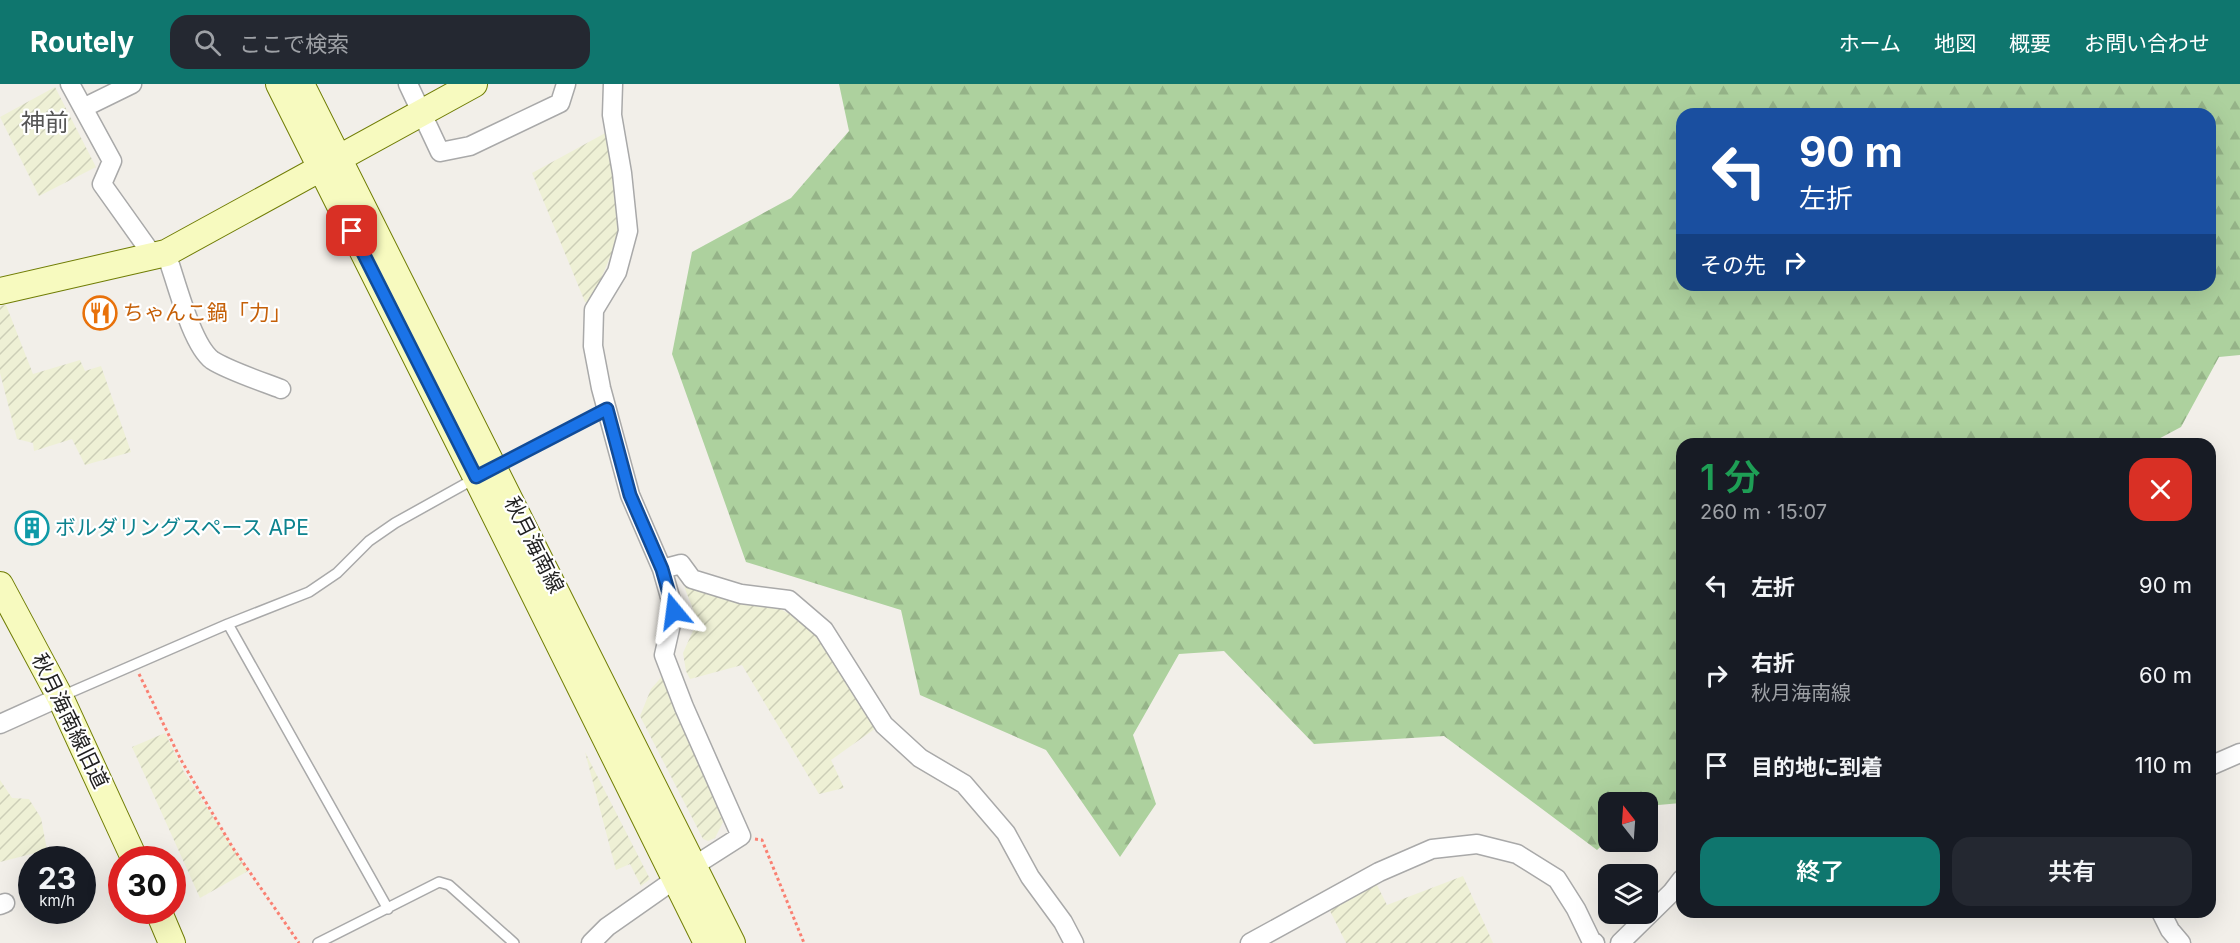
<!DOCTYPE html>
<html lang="ja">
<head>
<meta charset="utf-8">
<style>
  :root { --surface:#171b24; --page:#242831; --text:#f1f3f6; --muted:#9ea1a6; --accent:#0f766e }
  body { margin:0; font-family:Inter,"Noto Sans JP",sans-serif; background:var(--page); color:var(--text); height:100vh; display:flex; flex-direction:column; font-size:22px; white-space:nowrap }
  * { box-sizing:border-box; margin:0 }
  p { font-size:20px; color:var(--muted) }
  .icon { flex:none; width:33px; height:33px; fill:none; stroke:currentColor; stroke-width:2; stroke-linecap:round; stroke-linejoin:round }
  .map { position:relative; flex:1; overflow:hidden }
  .panel { position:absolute; left:1676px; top:354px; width:540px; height:480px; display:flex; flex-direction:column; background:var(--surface); border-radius:18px; box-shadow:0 6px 24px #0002 }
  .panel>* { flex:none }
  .hud { position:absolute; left:1676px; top:24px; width:540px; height:183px; border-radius:18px; box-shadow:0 6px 24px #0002; background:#1a4fa0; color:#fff; overflow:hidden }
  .needle { width:39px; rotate:343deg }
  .buttons { position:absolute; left:1598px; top:708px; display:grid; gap:12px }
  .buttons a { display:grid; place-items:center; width:60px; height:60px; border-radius:12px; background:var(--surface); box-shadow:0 6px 24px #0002; font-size:30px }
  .speed { position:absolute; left:18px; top:762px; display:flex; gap:12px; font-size:30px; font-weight:700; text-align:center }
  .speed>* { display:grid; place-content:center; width:78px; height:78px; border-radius:50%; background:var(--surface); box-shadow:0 6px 24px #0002; line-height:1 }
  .speed small { font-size:15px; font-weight:400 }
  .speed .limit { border:9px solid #d22; background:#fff; color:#111 }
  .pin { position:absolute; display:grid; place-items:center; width:51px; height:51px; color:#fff; margin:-26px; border-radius:12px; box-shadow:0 3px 9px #0006 }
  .me { position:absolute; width:66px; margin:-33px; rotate:344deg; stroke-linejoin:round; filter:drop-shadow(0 0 4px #0008) }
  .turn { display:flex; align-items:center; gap:21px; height:126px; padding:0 24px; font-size:27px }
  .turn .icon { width:78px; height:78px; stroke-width:2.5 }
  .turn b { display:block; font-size:42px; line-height:51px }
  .then { display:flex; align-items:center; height:57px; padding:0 24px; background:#0003; gap:12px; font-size:22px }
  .round { display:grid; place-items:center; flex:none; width:63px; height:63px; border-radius:18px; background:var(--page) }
  .head { display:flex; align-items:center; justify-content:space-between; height:102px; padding:0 24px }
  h1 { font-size:36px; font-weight:600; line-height:45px; color:#1e9e55 }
  .action { display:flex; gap:12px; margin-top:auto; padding:12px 24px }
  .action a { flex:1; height:69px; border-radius:18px; background:var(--accent); color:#fff; font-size:24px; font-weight:600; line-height:69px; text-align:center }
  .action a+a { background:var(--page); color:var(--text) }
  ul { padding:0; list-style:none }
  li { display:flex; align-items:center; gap:18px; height:90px; padding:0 24px }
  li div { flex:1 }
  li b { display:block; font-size:22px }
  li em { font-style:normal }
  header { display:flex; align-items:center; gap:36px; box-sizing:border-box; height:84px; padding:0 30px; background:var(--accent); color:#fff }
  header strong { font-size:28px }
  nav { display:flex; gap:33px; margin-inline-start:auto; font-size:21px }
  .search { width:420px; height:54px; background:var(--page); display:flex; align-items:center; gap:15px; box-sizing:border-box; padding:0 21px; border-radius:18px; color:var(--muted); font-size:22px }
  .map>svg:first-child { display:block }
  .farmland { fill:url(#farmland-furrows) }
  .forest { fill:url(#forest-firs); fill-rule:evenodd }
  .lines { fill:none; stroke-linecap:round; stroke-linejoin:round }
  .lane-casing { stroke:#a9a9a9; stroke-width:12 }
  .street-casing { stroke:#a9a9a9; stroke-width:21 }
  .secondary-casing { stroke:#707d05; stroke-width:28 }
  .path { stroke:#fa8072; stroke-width:3; stroke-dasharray:3 3; stroke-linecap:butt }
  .lane { stroke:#fff; stroke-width:9 }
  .street { stroke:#fff; stroke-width:18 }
  .secondary { stroke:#f7fabf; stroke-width:26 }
  .route-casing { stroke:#114b97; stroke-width:15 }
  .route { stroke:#1a73e8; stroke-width:10 }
  .labels { text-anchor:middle; stroke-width:4.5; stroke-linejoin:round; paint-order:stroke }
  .food-label { font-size:21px; fill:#c56008; stroke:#fff; text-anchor:start }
  .culture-label { font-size:21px; fill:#0d838f; stroke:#fff; text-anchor:start }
  .street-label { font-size:21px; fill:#222; stroke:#fff }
  .quarter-label { font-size:24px; fill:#555; stroke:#fff }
</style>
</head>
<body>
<header>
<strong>Routely</strong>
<div class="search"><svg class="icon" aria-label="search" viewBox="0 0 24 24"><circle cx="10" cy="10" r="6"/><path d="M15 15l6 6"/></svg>ここで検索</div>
<nav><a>ホーム</a><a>地図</a><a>概要</a><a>お問い合わせ</a></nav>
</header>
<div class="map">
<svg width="2240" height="859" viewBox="0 0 2240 859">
  <defs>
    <pattern id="farmland-furrows" width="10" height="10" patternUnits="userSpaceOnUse" patternTransform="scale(1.5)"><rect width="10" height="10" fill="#eef0d5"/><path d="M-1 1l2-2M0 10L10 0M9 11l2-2" fill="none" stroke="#ccceb7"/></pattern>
    <pattern id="forest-firs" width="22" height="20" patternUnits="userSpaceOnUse" patternTransform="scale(1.5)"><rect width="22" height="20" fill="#add19e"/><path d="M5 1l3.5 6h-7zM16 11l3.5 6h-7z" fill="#95b388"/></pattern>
  </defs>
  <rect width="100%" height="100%" fill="#f2efe9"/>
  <path class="farmland" d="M55,3L96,83L39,112L0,33Z
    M609,47L620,149L591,219L585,218L532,89Z
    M6,221L33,290L80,276L85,287L101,282L131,368L85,381L72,355L34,367L33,359L17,355L0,289V222Z
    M684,493H690L737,518L773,521L813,543L876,644L831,676L844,704L819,710L742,581L690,595L686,587L683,569L696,540L695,530L685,505Z
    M665,589L723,738L715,754L708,757L703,755L640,632L651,605Z
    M165,649L184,688L248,787L200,814L132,663Z
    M585,668L650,795L641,802L630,780L616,786Z
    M0,696L12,714L29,715L41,734L47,766L0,778Z
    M1463,792L1493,859H1346L1329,825L1376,799L1387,821Z"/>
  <path class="forest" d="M839,0H2240V271L2219,273L2181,343L2149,360H1682L1681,719L1647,722V718H1608V756L1597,766L1444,652L1314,660L1224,567L1179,570L1133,651L1156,720L1120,773L1046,666L920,611L901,526L746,478L672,270L692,168L791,114L849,47ZM1682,30H2210V201H1682Z"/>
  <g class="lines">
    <g class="lane-casing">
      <path id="lane" d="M494,384L607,325
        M228,540L388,825
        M62,612L228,540L309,508L337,489L369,457L395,439L474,395
        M318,859L439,798L449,801L514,859"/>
    </g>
    <g class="street-casing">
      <path id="street" d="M70,0L112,77L102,100L154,173
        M408,0L440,68L470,62L560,19L566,0
        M83,24L132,0
        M166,169C176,196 191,260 212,276C227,286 263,298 281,305
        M662,485L681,480L692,495L741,510L789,516L824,546L884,641L920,674L964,700L1006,749L1030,793L1063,838L1074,859
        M0,640L60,613
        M2210,682L2240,669
        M0,821L5,819
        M2161,828L2170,846L2181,859
        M591,859L607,843L694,782L741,752L684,623L664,571L674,527L662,485L630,411L601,304L593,262L594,226L617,188L628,147L622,89L612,31L613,0
        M1250,859L1379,788L1432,765L1477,760L1517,770L1557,795L1576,825L1591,856L1595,859
        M1620,859L1672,808L1682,795"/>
    </g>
    <g class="secondary-casing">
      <path id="secondary" d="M279,0L476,393L707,859
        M301,0L732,859
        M0,207L166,169L474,0
        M0,501L60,613L135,776
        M158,826L172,859"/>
    </g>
    <path class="path" d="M139,590L181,676L233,764L299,859
      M755,755L762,756L804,859"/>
    <use href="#lane" class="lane"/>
    <use href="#street" class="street"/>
    <use href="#secondary" class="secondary"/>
  </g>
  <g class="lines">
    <g class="route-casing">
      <path id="route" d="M352,147L476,393L607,325L630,411L662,485L674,527"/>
    </g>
    <use href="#route" class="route"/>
  </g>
  <defs>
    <g id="restaurant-ring" transform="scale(1.725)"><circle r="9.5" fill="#fff" stroke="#e8710a" stroke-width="1.5"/><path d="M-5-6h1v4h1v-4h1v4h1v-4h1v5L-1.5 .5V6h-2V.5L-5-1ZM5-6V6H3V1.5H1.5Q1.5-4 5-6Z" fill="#e8710a"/></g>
    <g id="building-ring" transform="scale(1.725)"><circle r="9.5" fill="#fff" stroke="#0f9aa8" stroke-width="1.5"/><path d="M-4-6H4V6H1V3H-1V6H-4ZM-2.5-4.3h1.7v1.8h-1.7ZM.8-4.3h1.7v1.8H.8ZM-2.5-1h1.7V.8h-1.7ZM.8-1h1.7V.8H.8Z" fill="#0f9aa8"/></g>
  </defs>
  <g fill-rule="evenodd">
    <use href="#restaurant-ring" x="100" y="229"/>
    <use href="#building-ring" x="32" y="444"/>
  </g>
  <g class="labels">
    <g class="food-label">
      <text x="123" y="236">ちゃんこ鍋「力」</text>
    </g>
    <g class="culture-label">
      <text x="55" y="451">ボルダリングスペース APE</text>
    </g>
    <g class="street-label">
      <text transform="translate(534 461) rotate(63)" y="7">秋月海南線</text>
      <text transform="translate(70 637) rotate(64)" y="7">秋月海南線旧道</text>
    </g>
    <g class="quarter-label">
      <text x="45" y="47">神前</text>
    </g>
  </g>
</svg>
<div class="buttons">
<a><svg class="needle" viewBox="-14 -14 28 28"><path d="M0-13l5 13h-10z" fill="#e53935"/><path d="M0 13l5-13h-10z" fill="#9ea1a6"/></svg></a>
<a><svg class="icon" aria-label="layers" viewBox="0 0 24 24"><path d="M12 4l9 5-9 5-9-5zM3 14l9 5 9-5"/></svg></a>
</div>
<div class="speed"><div>23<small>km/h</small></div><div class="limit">30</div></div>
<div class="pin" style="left:352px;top:147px;background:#d93025"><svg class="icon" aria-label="arrive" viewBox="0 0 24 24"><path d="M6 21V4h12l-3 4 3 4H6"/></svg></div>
<svg class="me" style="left:674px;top:527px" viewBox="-20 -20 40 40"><path d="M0-17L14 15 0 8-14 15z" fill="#1a73e8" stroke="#fff" stroke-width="4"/></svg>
<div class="hud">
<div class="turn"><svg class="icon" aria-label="left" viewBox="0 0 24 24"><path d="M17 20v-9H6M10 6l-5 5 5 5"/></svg><div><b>90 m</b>左折</div></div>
<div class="then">その先<svg class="icon" aria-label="right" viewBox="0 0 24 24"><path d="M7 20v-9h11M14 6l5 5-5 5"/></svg></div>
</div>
<section class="panel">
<div class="head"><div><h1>1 分</h1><p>260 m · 15:07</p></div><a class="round" style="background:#d93025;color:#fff"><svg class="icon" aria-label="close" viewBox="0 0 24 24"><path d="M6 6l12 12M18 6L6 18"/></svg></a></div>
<ul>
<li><svg class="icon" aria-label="left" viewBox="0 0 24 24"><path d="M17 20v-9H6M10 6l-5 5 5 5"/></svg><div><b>左折</b></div><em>90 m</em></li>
<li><svg class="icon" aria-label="right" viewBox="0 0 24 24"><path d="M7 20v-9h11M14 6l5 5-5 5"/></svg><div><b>右折</b><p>秋月海南線</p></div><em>60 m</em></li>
<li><svg class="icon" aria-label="arrive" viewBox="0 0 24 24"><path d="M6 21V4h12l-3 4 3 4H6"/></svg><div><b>目的地に到着</b></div><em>110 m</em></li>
</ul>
<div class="action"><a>終了</a><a>共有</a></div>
</section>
</div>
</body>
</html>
